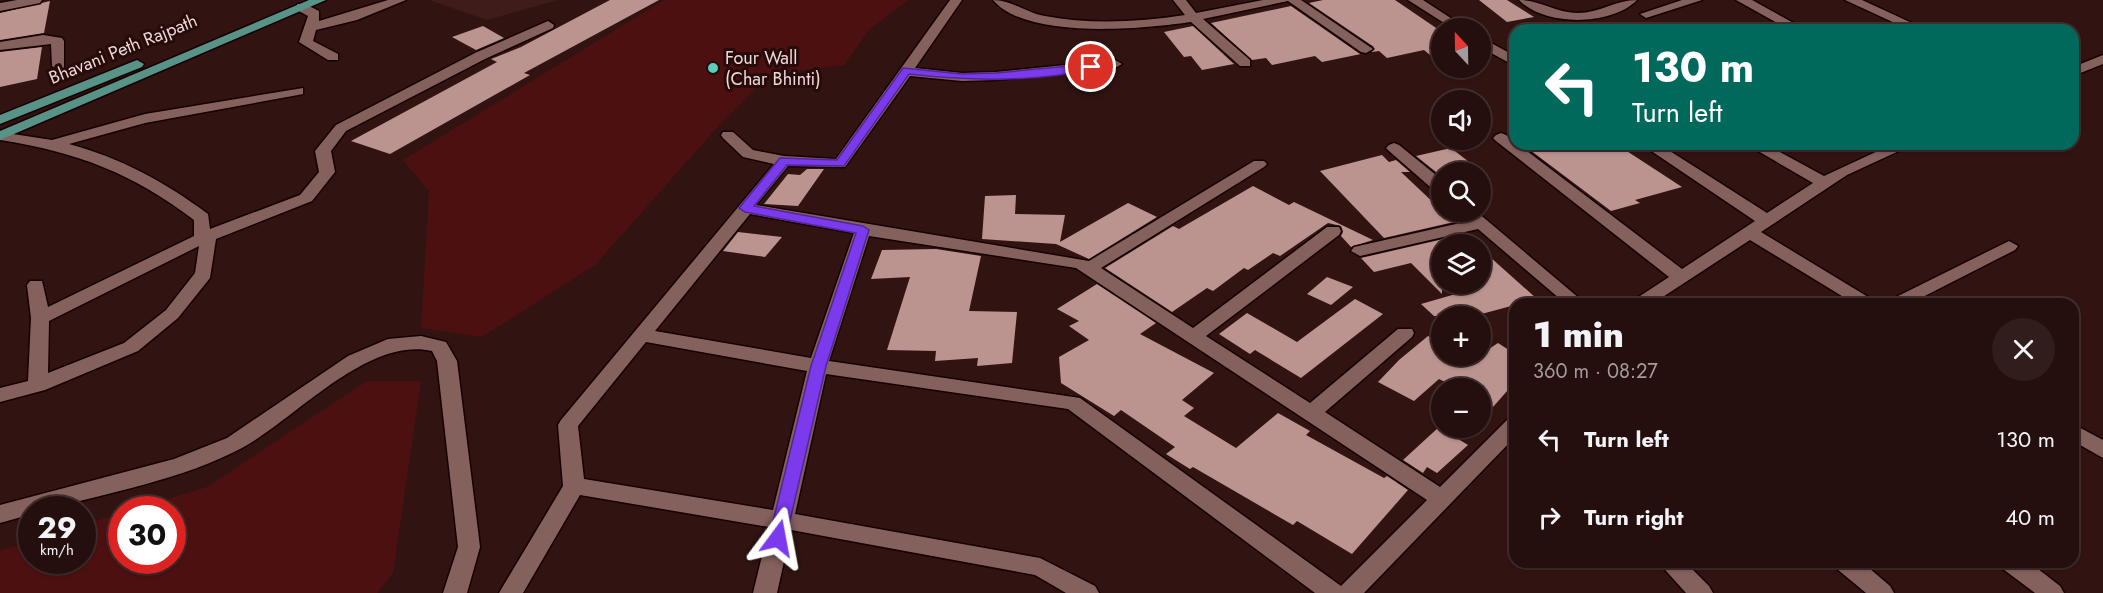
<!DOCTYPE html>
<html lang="en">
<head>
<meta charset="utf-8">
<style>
  :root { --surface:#250f0e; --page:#311d1c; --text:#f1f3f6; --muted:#a39c9e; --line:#422f2e }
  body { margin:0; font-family:Jost,sans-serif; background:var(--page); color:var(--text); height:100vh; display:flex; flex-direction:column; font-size:22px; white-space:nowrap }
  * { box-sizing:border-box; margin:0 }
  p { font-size:20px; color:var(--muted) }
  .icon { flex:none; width:33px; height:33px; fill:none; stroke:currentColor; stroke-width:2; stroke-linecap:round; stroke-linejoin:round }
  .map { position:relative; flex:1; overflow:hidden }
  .details { position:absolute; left:1509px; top:298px; width:570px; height:270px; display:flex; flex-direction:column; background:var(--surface); border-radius:18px; box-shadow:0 2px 4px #0004,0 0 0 2px var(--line) }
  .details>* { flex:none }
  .banner { position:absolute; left:1509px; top:24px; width:570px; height:126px; border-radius:18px; box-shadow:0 2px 4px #0004,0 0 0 2px var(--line); background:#00695c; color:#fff; overflow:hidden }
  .needle { width:39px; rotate:338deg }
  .tools { position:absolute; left:1431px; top:18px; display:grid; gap:12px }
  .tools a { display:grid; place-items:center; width:60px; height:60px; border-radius:50%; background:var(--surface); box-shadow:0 2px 4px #0004,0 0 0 2px var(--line); font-size:30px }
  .speed { position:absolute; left:18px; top:496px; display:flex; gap:12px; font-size:30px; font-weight:700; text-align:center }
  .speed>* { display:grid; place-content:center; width:78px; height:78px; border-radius:50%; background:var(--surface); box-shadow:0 2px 4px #0004,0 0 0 2px var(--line); line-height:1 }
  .speed small { font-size:15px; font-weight:400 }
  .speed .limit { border:9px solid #d22; background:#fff; color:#111 }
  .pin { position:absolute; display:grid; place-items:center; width:51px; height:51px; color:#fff; margin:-26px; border:3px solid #fff; border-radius:50%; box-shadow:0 2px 6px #0007 }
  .me { position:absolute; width:66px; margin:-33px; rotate:13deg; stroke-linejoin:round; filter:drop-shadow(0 0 4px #0008) }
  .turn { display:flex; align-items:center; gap:21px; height:126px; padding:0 24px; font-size:27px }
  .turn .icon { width:78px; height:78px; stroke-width:2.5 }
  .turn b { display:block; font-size:42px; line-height:51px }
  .round { display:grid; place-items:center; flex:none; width:63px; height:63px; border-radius:32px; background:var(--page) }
  .overview { display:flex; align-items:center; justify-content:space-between; height:102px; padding:0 24px }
  h1 { font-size:36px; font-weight:800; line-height:45px }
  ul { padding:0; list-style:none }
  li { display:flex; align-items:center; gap:18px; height:78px; padding:0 24px }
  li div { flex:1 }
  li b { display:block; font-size:22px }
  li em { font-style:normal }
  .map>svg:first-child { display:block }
  .built { fill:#3f1b19 }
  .green { fill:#4c1011 }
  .building { fill:#bb9490 }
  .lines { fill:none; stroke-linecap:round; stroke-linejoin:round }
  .minor-casing { stroke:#170102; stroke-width:3 }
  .major-casing { stroke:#170102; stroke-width:3 }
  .minor { fill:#85615e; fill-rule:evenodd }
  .major { fill:#579386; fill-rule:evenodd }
  .route { fill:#7c3aed; stroke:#51269a; stroke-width:1.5 }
  .poi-dot { fill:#5bcebb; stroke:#260b0a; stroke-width:2 }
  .labels { text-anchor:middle; stroke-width:6; stroke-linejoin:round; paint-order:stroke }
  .far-street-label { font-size:18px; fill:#eed9d7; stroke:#260b0a }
  .far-poi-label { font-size:18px; fill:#eed9d7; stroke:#260b0a; text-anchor:start }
</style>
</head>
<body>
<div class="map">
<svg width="2103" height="593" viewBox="0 0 2103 593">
  <rect width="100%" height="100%" fill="#311412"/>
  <path class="built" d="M429,0H558L487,20Z"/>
  <path class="green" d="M664,0H908L869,30L844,65L769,75L714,131L595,265L482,337L421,328L429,191L403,160Z
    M367,381H421L393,573L377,593H0V551L31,541L32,561H82L83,525L121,513L122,561H172V510H131L207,487Z"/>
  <path class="building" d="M610,0H659L524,73L530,75L390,154L351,141L497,62L491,59L521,47Z
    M1323,0H1395L1442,32V65L1424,50L1387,58L1379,51L1372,52L1374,47L1309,3Z
    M1479,0H1507L1534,17L1507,22Z
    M50,1L44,33L0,40V13Z
    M1291,6L1360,54H1361L1322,62L1315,56L1272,65L1266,58L1252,60L1211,23Z
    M483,26L504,38L476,50L452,37Z
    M1193,26L1234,64L1202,70L1191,56L1184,57L1164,32Z
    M42,47L37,79L0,87V52Z
    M1522,144H1616L1682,187L1635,200L1640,203L1611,211Z
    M1451,148L1482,172H1436L1416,156Z
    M1382,155L1389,162L1396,160L1410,172H1401L1454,222L1384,238L1320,171Z
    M807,169H824L798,206L764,204L788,174L800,175Z
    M1253,186L1289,205L1294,202L1373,240L1351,247L1341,236L1343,232L1341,226L1328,223L1280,256L1273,253L1248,270L1244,268L1213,291L1207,288L1172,312L1105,268L1173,226L1179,229Z
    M1016,195L1015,214L1065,215L1060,242L1128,203L1157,217L1089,259L1056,244L982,239L985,196Z
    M738,232L782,237L765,257L723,251Z
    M1465,234L1477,244H1442V294L1411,263L1374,272L1361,258Z
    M1480,248L1537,299L1474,316H1434L1421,304L1480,287Z
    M936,249L981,256L969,311L1017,312L1012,363L977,366L978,358L935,361L936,351L887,350L910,277L871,279L882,250Z
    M1327,277L1353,287L1331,305L1307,294Z
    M1097,284L1156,323L1140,334L1214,373L1182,400L1194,408L1184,416L1236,448L1278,413L1310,431L1306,435L1384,478L1387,476L1408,490L1352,554L1297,521L1293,525L1193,467L1190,469L1166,454L1175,447L1121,410L1114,416L1061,383L1059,357L1089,340L1069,326L1079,321L1057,309Z
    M1355,299L1383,314L1301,378L1255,350L1250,354L1219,334L1247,313L1297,342Z
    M1428,336L1442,343V356L1464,365L1474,359L1478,361L1475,358L1498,343L1515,354V382L1493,407L1480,401V388H1457L1439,379L1414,401L1378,382L1399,360Z
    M1439,427L1468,445L1437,473L1427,467L1423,473L1403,460Z"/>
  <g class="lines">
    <g class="minor-casing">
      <path id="minor" d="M17,0H42L40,3L0,11V3Z
        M388,0H406L357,20L316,30L313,41L338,54V60H328L299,42L308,16L297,10V4H305L319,11V21Z
        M950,0H962L915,68L962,73L996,72L1115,60L1122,64L1115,68L996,80L962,81L910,76L845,167L788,166L756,205L1089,261L1254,161H1264L1267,164L1264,167L1101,268L1193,328L1327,227H1339L1341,231L1339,235L1206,336L1310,403L1398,329H1412L1414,333L1412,337L1325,412L1440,487L1508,419L1515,417V437L1364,593H1315L1068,409L826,374L795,514L1040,558L1095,586L1099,593H1066L1035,575L791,530L777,593H753L769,527L580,495L523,593H499L563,486L558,425L561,420L774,164L743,157L723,138L721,135L723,132H733L753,150L784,156L836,159ZM750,214L854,233L811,358L655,331ZM869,236L1076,268L1427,500L1341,586L1080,398L829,361ZM646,342L807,371L773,510L584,479L578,426Z
        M993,0C1012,0 1026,13 1045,16C1091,25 1139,22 1185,15L1173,0H1186L1196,13L1263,0H1301L1373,49L1366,53L1361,52L1288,1L1203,19L1250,60V66H1240L1191,22C1143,29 1026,40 993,0Z
        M1408,0H1423L1466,28H1452Z
        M1519,0C1540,0 1556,13 1578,13C1599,13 1616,0 1637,0C1612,26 1544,27 1519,0Z
        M1682,0H1702L1646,18L1640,14Z
        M1736,0H1752L1806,30H1790Z
        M1845,0H1862L1927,30H1910Z
        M548,21L554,25L553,28L485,59L346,131L331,151L335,172L312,201L216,239L210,278L178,318L138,351L45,390L0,402V388L28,381L31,318L27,285L30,281H42L48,307L194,236V220C132,173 77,152 0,140V132L52,140L145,114L303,88V94L298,95L145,123L69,144C121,158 165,182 208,214L210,229L300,195L319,172L315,151L336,125L475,53ZM199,246L195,273L166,310L124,343L48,373L49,321Z
        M43,35L62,38L64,41V69L59,70L52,66L51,44L0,50V42Z
        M1480,37L1515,56V66L1480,47Z
        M2103,55V64L2073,76V67Z
        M1501,133L1506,135L1682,269L1755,221L1641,144H1659L1767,213L1813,183L1746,144H1765L1824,176L1893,144H1914L1847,175L1761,232L1873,300L1876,304H1855L1750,240L1652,304H1631L1634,300L1669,277L1496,141L1493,138L1496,135Z
        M1394,143L1399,145L1442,180V194L1436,192L1389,151L1386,148L1389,145Z
        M1460,212H1477L1586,304H1566L1478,229L1360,256L1351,251L1354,247L1469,221Z
        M2009,241L2018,246L2015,250L1909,304H1887L1890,300Z
        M421,336L446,342L457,361L480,547L467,593H443L458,547L437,361L432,351C368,336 295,419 242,448C184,479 108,493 45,510H32V514L0,523V505L174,459L227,438L348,356L388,339Z
        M2073,424L2103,440V458L2073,441Z
        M1658,562H1685L1709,586L1713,593H1686Z
        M1834,562H1862L1890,586L1894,593H1866L1837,569Z
        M2000,562H2029L2060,586L2064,593H2035L2003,569Z"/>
    </g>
    <g class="major-casing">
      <path id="major" d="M309,0H326L0,140V131Z
        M137,60L144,64L142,67L0,124V115Z"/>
    </g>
    <use href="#minor" class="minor"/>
    <use href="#major" class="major"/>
  </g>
  <path class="route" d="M1091,64L1096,67L1094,69C1035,82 969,81 909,74L844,166L787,165L754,206L863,226L869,230L826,366L786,538L784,543H772L769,538L811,366L856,233L745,212L739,208L780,158L837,160L903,68L962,74L996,73Z"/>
  <circle class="poi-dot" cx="713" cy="68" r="6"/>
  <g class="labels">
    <g class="far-street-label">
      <text transform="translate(123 49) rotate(-22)" y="6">Bhavani Peth Rajpath</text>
    </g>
    <g class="far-poi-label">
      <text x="725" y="64">Four Wall<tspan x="725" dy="21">(Char Bhinti)</tspan></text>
    </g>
  </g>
</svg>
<div class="tools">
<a><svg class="needle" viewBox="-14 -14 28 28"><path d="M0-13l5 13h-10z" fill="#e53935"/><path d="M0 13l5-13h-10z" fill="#a39c9e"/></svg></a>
<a><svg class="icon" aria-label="sound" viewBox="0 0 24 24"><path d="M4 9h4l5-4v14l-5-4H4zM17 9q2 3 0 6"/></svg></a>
<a><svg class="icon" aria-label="search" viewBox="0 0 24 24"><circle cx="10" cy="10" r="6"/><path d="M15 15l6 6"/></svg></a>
<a><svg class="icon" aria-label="layers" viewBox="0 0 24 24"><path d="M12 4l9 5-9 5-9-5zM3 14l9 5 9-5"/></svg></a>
<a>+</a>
<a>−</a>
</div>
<div class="speed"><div>29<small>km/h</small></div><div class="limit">30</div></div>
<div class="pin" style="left:1091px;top:67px;background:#d93025"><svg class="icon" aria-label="arrive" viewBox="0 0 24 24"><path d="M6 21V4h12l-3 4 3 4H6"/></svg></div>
<svg class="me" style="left:778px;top:538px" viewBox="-20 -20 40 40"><path d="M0-17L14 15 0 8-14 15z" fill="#7c3aed" stroke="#fff" stroke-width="4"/></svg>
<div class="banner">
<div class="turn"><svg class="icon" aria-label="left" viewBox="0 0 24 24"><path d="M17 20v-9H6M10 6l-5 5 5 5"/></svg><div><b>130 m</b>Turn left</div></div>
</div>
<section class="details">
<div class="overview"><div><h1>1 min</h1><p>360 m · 08:27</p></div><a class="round"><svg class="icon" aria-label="close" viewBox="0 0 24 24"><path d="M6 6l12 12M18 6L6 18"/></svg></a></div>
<ul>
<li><svg class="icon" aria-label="left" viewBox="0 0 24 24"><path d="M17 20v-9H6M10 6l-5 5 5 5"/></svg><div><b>Turn left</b></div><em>130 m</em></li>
<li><svg class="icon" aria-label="right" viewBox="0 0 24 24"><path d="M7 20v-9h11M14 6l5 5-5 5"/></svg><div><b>Turn right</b></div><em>40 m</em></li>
</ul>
</section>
</div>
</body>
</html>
